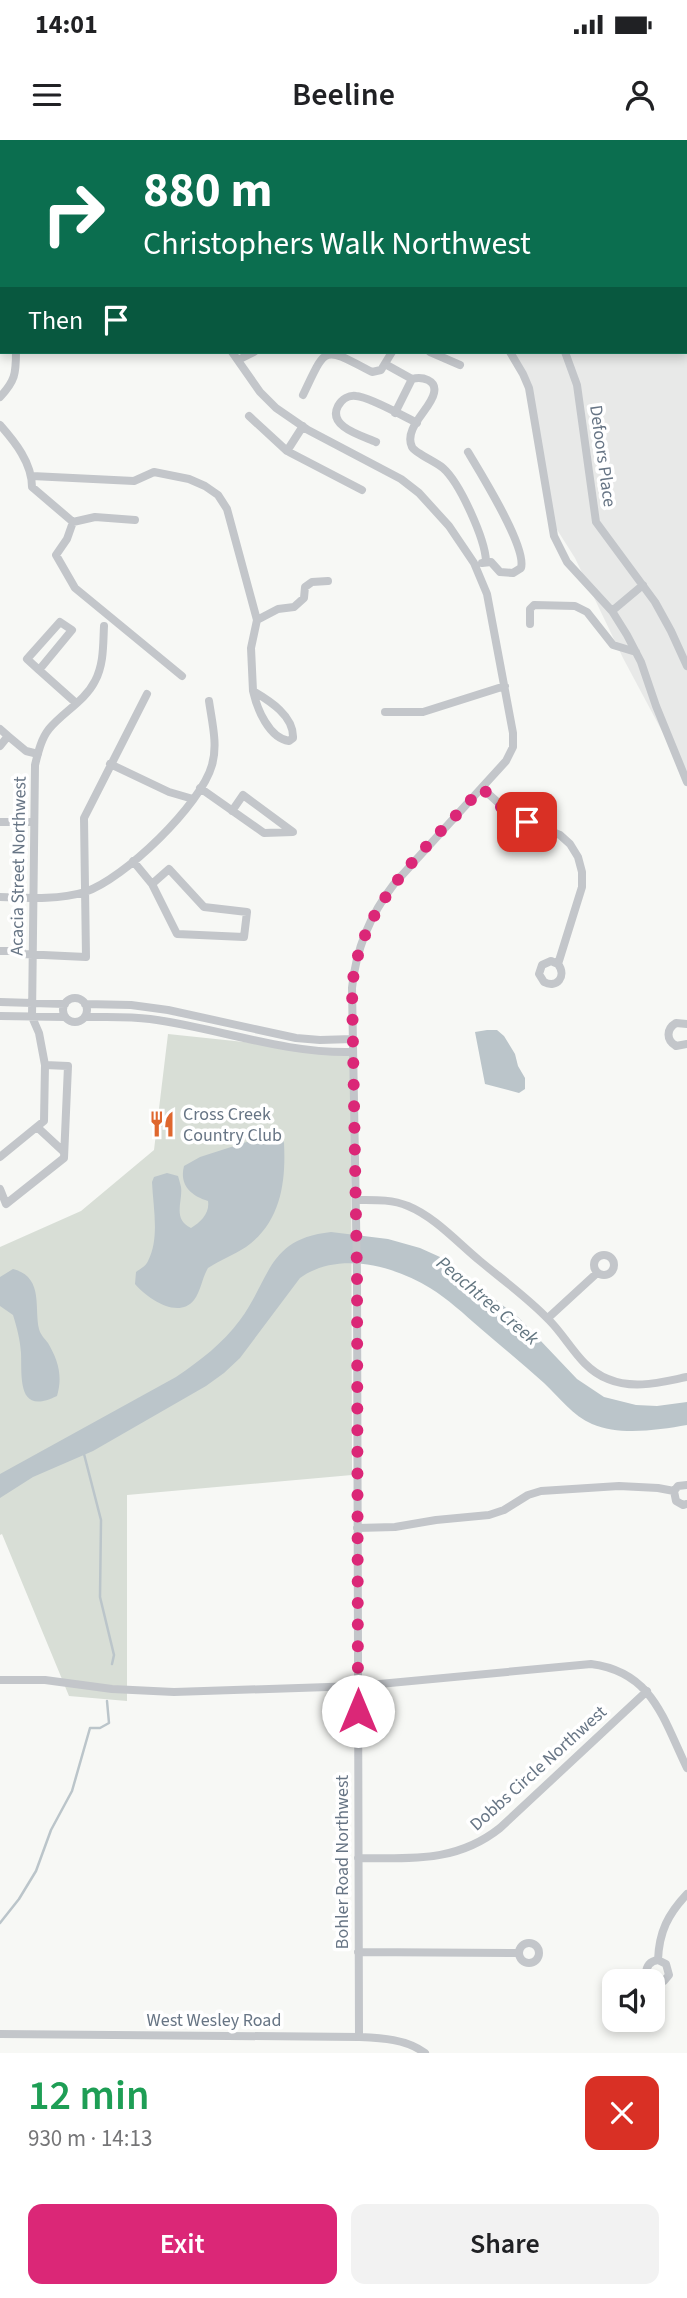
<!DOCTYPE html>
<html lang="en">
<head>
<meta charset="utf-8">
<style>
  :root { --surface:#fff; --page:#f2f2f2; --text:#202124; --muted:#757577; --accent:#db2777 }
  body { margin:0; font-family:"Source Sans 3",sans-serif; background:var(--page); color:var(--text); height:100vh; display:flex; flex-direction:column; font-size:26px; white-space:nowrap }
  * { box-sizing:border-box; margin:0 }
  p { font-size:23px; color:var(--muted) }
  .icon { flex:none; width:38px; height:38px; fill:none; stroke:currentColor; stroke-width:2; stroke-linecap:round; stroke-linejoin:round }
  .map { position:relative; height:1913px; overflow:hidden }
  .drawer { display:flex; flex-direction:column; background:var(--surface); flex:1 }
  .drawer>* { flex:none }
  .guide { position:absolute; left:0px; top:0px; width:688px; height:214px; box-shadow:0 4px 10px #0003; background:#0b6e4f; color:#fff; overflow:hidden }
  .controls { position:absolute; left:602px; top:1829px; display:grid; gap:14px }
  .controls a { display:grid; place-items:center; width:63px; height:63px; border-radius:14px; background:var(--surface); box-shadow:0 4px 10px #0003; font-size:35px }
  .pin { position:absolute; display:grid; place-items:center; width:60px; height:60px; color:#fff; margin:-30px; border-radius:14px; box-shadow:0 4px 10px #0006 }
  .me { position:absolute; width:77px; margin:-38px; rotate:0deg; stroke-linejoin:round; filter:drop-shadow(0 0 5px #0008) }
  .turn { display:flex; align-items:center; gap:24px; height:147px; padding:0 28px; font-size:32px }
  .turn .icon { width:91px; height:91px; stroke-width:2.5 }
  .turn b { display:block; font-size:49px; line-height:60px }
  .then { display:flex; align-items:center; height:66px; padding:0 28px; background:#0003; gap:14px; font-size:26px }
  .round { display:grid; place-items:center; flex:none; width:74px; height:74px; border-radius:14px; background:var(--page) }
  .headline { display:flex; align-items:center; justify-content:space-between; height:119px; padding:0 28px }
  h1 { font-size:42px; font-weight:600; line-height:52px; color:#1e9e55 }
  .action { display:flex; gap:14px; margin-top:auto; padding:14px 28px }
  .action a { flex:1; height:80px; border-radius:14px; background:var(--accent); color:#fff; font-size:28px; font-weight:600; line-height:80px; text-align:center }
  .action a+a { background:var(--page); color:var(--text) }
  .status { display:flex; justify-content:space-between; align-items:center; height:49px; padding:0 35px; background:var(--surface); direction:ltr }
  .status svg { height:19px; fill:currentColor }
  header { display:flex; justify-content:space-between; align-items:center; height:91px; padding:0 28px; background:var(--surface); font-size:32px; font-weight:600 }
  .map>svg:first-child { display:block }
  .built { fill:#e8e9e8 }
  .green { fill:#d8ded6 }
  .water { fill:#bbc5ca }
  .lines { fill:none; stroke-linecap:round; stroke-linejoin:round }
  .stream { stroke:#bbc5ca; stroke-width:2.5 }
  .minor { stroke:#c3c6ca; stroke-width:8 }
  .route { stroke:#db2777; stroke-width:12; stroke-dasharray:0 21.6 }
  .labels { text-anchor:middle; stroke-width:7; stroke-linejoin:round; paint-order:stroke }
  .street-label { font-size:18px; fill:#677585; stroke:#fff }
  .poi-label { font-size:18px; fill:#677585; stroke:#fff; text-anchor:start }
  .water-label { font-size:19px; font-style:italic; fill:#637681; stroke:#fff }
</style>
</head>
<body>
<div class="status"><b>14:01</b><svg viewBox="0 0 49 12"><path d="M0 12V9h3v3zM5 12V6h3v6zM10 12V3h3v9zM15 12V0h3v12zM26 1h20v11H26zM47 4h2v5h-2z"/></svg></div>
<header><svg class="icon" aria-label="menu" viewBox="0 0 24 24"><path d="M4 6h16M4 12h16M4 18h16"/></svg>Beeline<svg class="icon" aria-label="person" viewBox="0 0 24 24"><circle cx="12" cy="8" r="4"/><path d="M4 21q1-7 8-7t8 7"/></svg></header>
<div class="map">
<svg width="687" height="1913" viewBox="0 0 687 1913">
  <rect width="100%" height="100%" fill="#f7f8f5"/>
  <path class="built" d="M0,0H127V2H2V35L0,33Z
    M258,0H644L646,2H258Z
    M686,41L687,42V638L623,518L575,418L549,377L530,245L510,212H686Z"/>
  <path class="green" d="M168,894L351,913L352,1335L127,1355V1561L69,1556L2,1394L0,1395V1107L81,1071L154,1010Z"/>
  <path class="water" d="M487,890H497L504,896L515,914L518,926L525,938V949L519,953L485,944L475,892Z
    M272,994L282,998L284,1003C286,1042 281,1082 246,1107C234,1115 220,1120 208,1128C202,1138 201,1151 194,1160C178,1180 147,1158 135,1144L136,1132C140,1129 146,1126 148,1121C160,1098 153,1067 152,1042L154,1037L167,1033L178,1036C179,1039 180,1043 181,1047C183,1062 172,1079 191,1088C201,1082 210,1073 208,1061C191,1056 179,1045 184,1026L200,1017Z
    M331,1092L388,1099L420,1108L440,1117L519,1178L577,1239L604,1257L636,1265L657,1266L687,1262V1285C658,1290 620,1296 592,1284C573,1276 559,1257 544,1243C523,1224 501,1206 480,1188C464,1174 448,1159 430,1148C393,1125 337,1111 300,1138L240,1218L224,1233L206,1246L93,1311L33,1337L0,1358V1334L176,1237C201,1220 222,1204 240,1180C271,1138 267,1099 331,1092Z
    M13,1129C44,1137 34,1167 39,1189C40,1194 45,1199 48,1203C58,1220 63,1236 57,1256C17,1276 22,1238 21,1213C20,1199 17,1188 13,1175L0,1166V1137Z"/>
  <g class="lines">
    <path class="stream" d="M84,1314L101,1380L100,1457L114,1515L112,1524
      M0,1783L19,1759L36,1731L51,1690L72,1651L90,1588H100L109,1583L107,1561"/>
    <path class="minor" d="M150,0V2
      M650,0L652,2
      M263,2V0
      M547,2V0
      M0,40L2,42
      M686,40L687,41
      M0,82L2,79
      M0,111L2,107
      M0,183L2,184
      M232,212L260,252L276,268L308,290L401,339L419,353L449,386L474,423L487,454L513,593V607L506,621L394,744C370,775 356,808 352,848L357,1135L359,1897
      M430,212L460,225
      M510,212L523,234L529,248L554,396L567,422L612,471L627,495L641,522L656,566L687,642
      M565,212L577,245L596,382L655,462L671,491L687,526
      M238,220L254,212
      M385,224L412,239
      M303,255C327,205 322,206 372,232L381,230L392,212
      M0,257C15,241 16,234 16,212
      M395,273L412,239C422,236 437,240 434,253C431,269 403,288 412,307C415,313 436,322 443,328C460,343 485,399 486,421
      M249,276L287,311L362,350
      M0,285C15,302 32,323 32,347L73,382L67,399L56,415L75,448L182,536
      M376,302C363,296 327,287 338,266C342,259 349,255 356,256C370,257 403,276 417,283
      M287,311L303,286
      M468,312C481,334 527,407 521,428L513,433L500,432L491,422L482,423
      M32,336L134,341L154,332L189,339L205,346L218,355L227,369L257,480L251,508L253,551C270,561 294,576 293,598L289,601C269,598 257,569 253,551
      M73,382L95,377L135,380
      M612,471L643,445
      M257,480L278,469L294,467L304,458L305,447L312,442L328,441
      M60,482L72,490L39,530L27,519Z
      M530,484V469L534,465L575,466L587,472L613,505L636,512
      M39,530L76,563
      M385,572H423L505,546
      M0,589L8,596L0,606
      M8,596L26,611L38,614
      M110,624L169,652L193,659
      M200,648L264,693L293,692L243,655L232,671
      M482,648L513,676L560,695L570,704L578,717L582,732V747L558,824C567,836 557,849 544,842L539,834L542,825L551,821L558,824
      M0,682H34
      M133,721L152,744L177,794L244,797L247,772L204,767L169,729L152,744
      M0,757C28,758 58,760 85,752C124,739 201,665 212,625C218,605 212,582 209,561
      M0,811H22V814L86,817L84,678L147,554
      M63 870a12 12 0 1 1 24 0a12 12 0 1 1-24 0Z
      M0,862L65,864
      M85,864L131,865L168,870L296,898L320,900L353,899
      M0,876L65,877
      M85,877C107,877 129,876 150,879C219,888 283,914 353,912
      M687,884L676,883C666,889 666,900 676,906L687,904
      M45,925L39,893L32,877L35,625C38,613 41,599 49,589C63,572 85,561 95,541C104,524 103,505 104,486
      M37,987L64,1012
      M0,1017L44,981L45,925L68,926L64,1018L6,1064L0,1049
      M356,1060C374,1060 391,1059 408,1066C435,1077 458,1103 480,1121C503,1140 528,1158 549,1180C569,1200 580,1228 608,1239C634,1250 661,1242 687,1237
      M594 1125a10 10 0 1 1 20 0a10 10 0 1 1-20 0Z
      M548,1178L597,1133
      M674,1351L676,1361L683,1365L687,1364
      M674,1351L678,1346L687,1345
      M357,1388L395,1387L436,1380L489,1375L504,1370L528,1355L541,1351L619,1346L658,1348L674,1351
      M0,1540H45L112,1549L174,1552L358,1546L591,1524C653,1532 663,1579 687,1628
      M358,1718C411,1718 456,1723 500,1688L647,1551
      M519 1813a10 10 0 1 1 20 0a10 10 0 1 1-20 0Z
      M358,1812L518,1813
      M658,1820C659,1792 668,1774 687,1754
      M651,1841L646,1834C646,1826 650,1821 658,1820
      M653,1842L664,1841L669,1835L666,1824L658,1820
      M0,1894L359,1897C381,1898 406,1899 425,1913"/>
  </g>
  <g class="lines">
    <path class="route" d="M358,1571L357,1135L352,848C360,761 427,708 482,648L501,667L527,682"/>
  </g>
  <defs>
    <g id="restaurant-bare" transform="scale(2.1)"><path d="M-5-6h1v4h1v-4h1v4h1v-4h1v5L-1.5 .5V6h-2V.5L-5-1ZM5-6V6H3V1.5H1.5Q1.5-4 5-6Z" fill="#df672e" stroke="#fff" stroke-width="2.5" paint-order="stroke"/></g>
  </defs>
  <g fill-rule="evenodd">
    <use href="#restaurant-bare" x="162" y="984"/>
  </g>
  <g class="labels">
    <g class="street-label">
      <text transform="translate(603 316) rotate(82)" y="6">Defoors Place</text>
      <text transform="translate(18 726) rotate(-89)" y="6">Acacia Street Northwest</text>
      <text transform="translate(538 1628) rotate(-42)" y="6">Dobbs Circle Northwest</text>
      <text transform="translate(342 1722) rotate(-90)" y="6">Bohler Road Northwest</text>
      <text x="214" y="1886">West Wesley Road</text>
    </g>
    <g class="poi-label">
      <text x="183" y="980">Cross Creek<tspan x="183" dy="21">Country Club</tspan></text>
    </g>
    <g class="water-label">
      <text transform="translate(488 1160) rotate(40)" y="7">Peachtree Creek</text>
    </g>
  </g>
</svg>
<div class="controls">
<a><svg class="icon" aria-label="sound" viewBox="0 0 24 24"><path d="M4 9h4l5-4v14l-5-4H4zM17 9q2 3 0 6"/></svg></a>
</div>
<div class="pin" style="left:527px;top:682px;background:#d93025"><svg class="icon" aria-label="arrive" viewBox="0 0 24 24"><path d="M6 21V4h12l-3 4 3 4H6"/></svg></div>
<svg class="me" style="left:358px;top:1571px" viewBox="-20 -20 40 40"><circle r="19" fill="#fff"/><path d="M0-13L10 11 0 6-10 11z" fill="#db2777"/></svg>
<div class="guide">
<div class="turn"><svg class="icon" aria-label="right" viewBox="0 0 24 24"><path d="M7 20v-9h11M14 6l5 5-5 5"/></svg><div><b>880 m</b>Christophers Walk Northwest</div></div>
<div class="then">Then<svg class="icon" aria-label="arrive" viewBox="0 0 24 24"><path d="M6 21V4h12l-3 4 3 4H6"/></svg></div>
</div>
</div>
<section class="drawer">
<div class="headline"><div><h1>12 min</h1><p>930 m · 14:13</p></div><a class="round" style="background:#d93025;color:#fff"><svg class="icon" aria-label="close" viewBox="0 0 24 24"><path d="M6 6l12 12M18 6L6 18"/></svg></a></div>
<div class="action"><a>Exit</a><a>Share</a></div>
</section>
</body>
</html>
